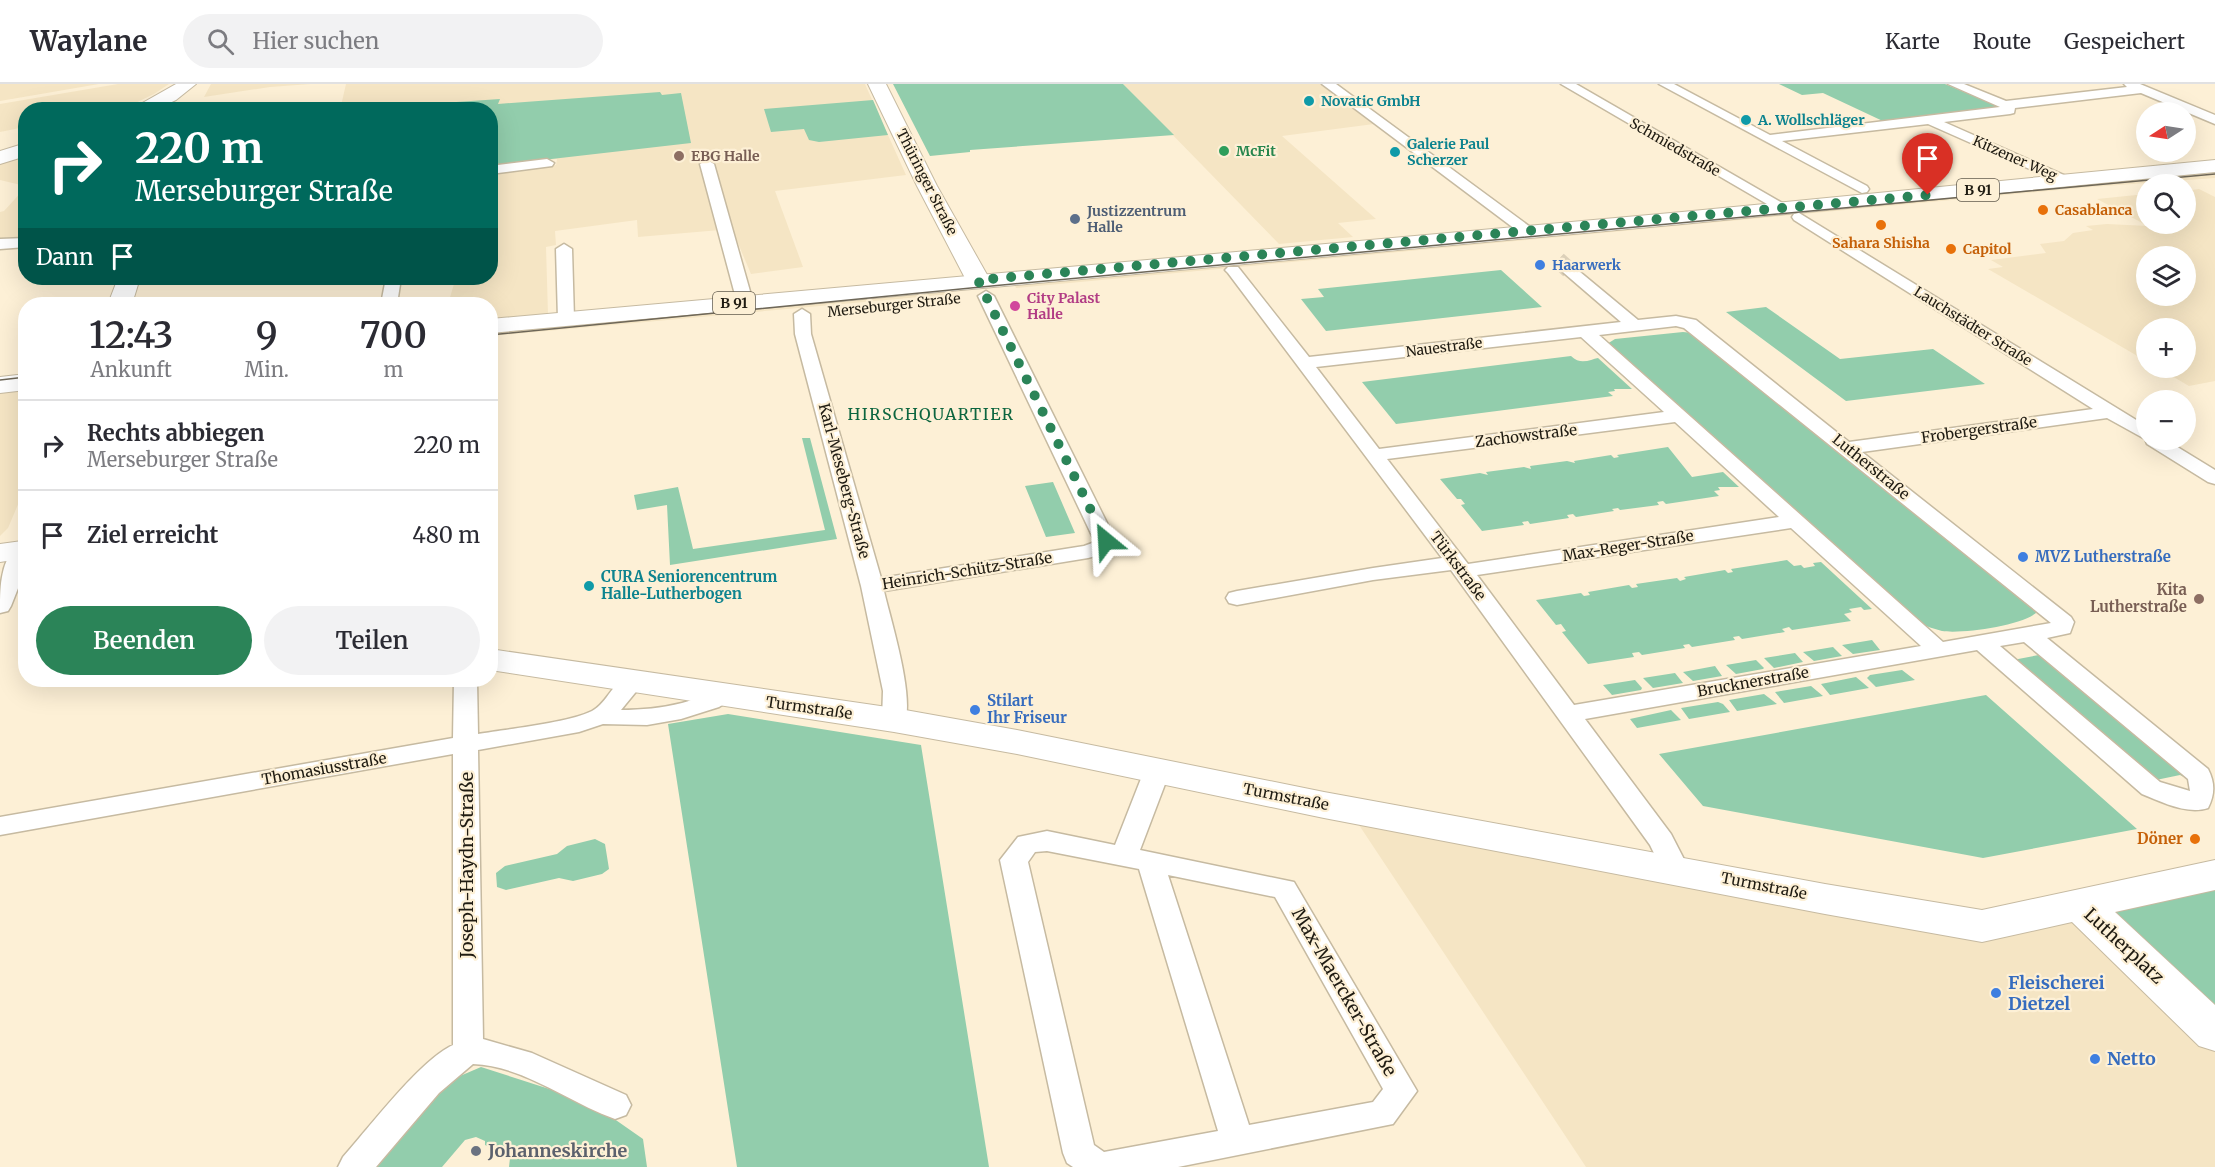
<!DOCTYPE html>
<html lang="de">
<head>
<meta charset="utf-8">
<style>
  :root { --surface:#fff; --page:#f2f2f3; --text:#2b2b33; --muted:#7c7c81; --line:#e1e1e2; --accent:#2b8458 }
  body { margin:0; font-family:Merriweather,serif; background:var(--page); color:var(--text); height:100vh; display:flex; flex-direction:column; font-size:22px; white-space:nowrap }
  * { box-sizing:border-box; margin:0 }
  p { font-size:20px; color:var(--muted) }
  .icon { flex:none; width:33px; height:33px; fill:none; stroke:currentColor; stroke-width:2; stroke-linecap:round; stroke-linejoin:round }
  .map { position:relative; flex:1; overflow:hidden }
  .drawer { position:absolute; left:18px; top:213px; width:480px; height:390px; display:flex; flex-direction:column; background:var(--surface); border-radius:24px; box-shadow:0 6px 24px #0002 }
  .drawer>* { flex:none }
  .top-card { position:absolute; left:18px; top:18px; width:480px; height:183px; border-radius:24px; box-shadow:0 6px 24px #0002; background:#00695c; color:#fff; overflow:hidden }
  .needle { width:39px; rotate:258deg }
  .buttons { position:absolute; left:2136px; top:18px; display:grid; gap:12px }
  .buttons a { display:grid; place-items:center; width:60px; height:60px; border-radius:50%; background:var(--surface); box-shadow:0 6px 24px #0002; font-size:30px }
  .pin { position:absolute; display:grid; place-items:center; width:51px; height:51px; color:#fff; margin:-62px -26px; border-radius:50% 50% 50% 0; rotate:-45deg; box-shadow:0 0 6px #0007 }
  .pin .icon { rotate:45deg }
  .me { position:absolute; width:66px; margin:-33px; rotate:333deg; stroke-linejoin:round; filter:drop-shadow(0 0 4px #0008) }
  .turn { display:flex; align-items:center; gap:21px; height:126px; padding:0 18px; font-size:27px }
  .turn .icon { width:78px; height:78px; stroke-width:2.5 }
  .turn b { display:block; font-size:42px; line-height:51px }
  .then { display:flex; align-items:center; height:57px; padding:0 18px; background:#0003; gap:12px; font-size:22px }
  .eta { display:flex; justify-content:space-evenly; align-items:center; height:102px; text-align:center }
  .eta b { font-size:36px; font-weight:600; line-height:42px }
  .button { display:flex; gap:12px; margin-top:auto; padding:12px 18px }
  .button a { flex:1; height:69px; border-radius:36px; background:var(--accent); color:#fff; font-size:24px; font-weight:600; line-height:69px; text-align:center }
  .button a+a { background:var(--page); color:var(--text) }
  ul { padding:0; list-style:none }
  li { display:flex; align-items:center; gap:18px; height:90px; padding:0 18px; border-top:2px solid var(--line) }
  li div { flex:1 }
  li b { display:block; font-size:22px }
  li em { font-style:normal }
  header { display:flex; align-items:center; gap:36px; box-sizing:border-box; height:84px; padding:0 30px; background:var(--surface); border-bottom:2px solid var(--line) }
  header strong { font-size:28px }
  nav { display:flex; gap:33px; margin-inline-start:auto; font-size:21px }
  .search { width:420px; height:54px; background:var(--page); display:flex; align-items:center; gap:15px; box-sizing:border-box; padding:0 21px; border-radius:33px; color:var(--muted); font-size:22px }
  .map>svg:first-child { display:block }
  .built { fill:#f5e5c4; fill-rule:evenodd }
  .green { fill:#92cdac }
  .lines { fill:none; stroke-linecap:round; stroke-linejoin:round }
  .street-tunnel-far1 { stroke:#dcd0b9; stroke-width:14; stroke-dasharray:14 7; stroke-linecap:butt }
  .street-tunnel { stroke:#dcd0b9; stroke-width:17; stroke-dasharray:17 9; stroke-linecap:butt }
  .street-casing { stroke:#c6baa1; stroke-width:3 }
  .secondary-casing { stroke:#c6baa1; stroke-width:2 }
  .primary-casing { stroke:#c6baa1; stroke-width:2 }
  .street { fill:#fff; fill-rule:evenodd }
  .secondary { fill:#fff; fill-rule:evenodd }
  .primary { fill:#fff; fill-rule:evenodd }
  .tram { stroke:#6e6758; stroke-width:1.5 }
  .route { stroke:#2b8458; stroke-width:10; stroke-dasharray:0 18 }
  .culture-dot { fill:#0f9aa8; stroke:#fdf0d6; stroke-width:2 }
  .leisure-dot { fill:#2e9e5b; stroke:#fdf0d6; stroke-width:2 }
  .education-dot { fill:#8d6e63; stroke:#fdf0d6; stroke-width:2 }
  .food-dot { fill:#e8710a; stroke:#fdf0d6; stroke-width:2 }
  .service-dot { fill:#5c6f8a; stroke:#fdf0d6; stroke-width:2 }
  .shop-dot { fill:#3f7fe0; stroke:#fdf0d6; stroke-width:2 }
  .hotel-dot { fill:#d1479c; stroke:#fdf0d6; stroke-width:2 }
  .worship-dot { fill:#6b7280; stroke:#fdf0d6; stroke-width:2 }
  .labels { text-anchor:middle; stroke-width:4.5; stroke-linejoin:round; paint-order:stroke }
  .far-culture-label { font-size:14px; font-weight:bold; fill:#0d838f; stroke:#fdf0d6; text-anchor:start }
  .far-street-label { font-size:14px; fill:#1f1b12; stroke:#fdf0d6 }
  .far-leisure-label { font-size:14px; font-weight:bold; fill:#27864d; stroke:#fdf0d6; text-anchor:start }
  .far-education-label { font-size:14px; font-weight:bold; fill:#785e54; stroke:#fdf0d6; text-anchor:start }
  .shield { fill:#fdf0d6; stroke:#625b4d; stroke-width:1.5 }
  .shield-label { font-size:14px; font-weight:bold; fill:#1f1b12 }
  .far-food-label { font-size:14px; font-weight:bold; fill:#c56008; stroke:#fdf0d6; text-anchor:start }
  .far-service-label { font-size:14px; font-weight:bold; fill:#4e5e75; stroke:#fdf0d6; text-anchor:start }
  .far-shop-label { font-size:14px; font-weight:bold; fill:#366cbe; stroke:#fdf0d6; text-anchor:start }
  .far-hotel-label { font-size:14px; font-weight:bold; fill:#b23c85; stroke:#fdf0d6; text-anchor:start }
  .street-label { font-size:15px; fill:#1f1b12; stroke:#fdf0d6 }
  .shop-label { font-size:15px; font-weight:bold; fill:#366cbe; stroke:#fdf0d6; text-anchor:start }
  .culture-label { font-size:15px; font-weight:bold; fill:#0d838f; stroke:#fdf0d6; text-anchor:start }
  .education-label { font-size:15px; font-weight:bold; fill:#785e54; stroke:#fdf0d6; text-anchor:end }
  .food-label { font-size:15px; font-weight:bold; fill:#c56008; stroke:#fdf0d6; text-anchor:end }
  .neighbourhood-label { font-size:16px; letter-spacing:1.5px; fill:#0c653f; stroke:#fdf0d6 }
  .near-street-label { font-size:18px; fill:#1f1b12; stroke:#fdf0d6 }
  .near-shop-label { font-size:18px; font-weight:bold; fill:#366cbe; stroke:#fdf0d6; text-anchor:start }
  .near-worship-label { font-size:18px; font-weight:bold; fill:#5b616d; stroke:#fdf0d6; text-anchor:start }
</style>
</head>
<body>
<header>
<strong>Waylane</strong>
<div class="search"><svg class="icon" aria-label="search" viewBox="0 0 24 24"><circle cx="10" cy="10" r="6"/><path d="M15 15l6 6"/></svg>Hier suchen</div>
<nav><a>Karte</a><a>Route</a><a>Gespeichert</a></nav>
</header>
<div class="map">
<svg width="2215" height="1083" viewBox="0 0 2215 1083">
  <rect width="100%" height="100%" fill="#fdf0d6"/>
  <path class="built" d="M0,0H99L0,17Z
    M118,0H169L154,10L125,24L116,25L26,26L25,43L0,48V20Z
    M211,0H311L270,3L204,13Z
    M346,0H865L906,91L775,107L803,183L751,190L732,145L638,153L637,136L555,147L556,161L546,163L548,230L491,236L490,220H448L454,200L477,198V194H490L491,88L556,81L557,75L491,82L490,26H340Z
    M1123,0H1321L1374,40L1282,52L1376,135L1338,139L1353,153L1279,160Z
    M25,68V102L0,96V77Z
    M2215,85V94L2091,103L1803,130L1797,126Z
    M25,104V155L0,157V128L4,127Z
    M2199,105L2215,113V297L2189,302L2158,284H2186V244H2146V277L1988,185L2003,183L1991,176L2046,169L2040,160L2064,157L2073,149L2093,146L2086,142L2107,140L2148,142L2097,115L2146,110V140H2186V107ZM2146,172H2186V212H2146Z
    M1785,127L1792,131L1016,204L1013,197Z
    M944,203L953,210L491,252V246Z
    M25,307V404L8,444L0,452V309Z
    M1357,738L1982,841L2081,821L2215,949V1083H1586Z"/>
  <path class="green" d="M893,0H1123L1174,51L970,66V68L930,72Z
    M1779,0H1945L2005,25L1887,39L1823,9L1802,11Z
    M660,8L662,11L681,9L691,59L491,82L490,26H340L500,15L498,20Z
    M873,16L888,51L819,58L809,56L804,45L771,48L764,25Z
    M1501,186L1542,223L1326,247L1301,215L1324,213L1318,205Z
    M1766,223L1840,275L1933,265L1985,300L1846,317L1726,228Z
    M1683,248L1693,249L2035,521L2036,529C2020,542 1962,550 1942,547C1934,545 1926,542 1919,539L1607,260L1615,255Z
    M1571,272C1581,282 1591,275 1598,274L1632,305H1614L1615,307L1608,308L1613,312L1396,340L1362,298Z
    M802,354H810L837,455L670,481L667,421L637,426L634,411L678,403L693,465L825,446Z
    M1668,363L1692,393L1723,388L1739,403H1718L1720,406L1714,407L1719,412L1666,420L1663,417L1657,418L1659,421L1620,426L1618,424L1612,425L1614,427L1576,433L1573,430L1567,431L1569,434L1530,440L1528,437L1522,438L1524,441L1482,447L1461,421L1465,420L1461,415H1457L1440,395L1480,389L1488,391L1486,388L1524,383L1531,385L1530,382L1567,377L1575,379L1574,377L1611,371L1614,374L1619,373L1617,371Z
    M1053,398L1075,449L1046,453L1025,402Z
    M1787,476L1794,482L1801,481L1804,484L1815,482L1813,479L1821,478L1872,525L1864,526L1861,523L1849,525L1852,528L1844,530L1851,537L1792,546L1789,543L1782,545L1785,548L1742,555L1739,552L1733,553L1735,556L1692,563L1689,560L1683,561L1685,564L1642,571L1639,568L1632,569L1634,573L1588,580L1562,548L1566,547L1561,540L1556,541L1536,516L1581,509L1584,512L1590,511L1588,508L1629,501L1632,504L1638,503L1636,500L1677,494L1680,497L1686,495L1684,493L1725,486L1728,489L1733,488L1731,485Z
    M1872,556L1880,566L1853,570L1842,561Z
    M1833,563L1842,572L1814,577L1803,568Z
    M1795,569L1803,578L1774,584L1764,574Z
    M2044,570L2183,686L2184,693L2180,691L2156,696L2013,576Z
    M1756,576L1764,584L1763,585L1736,590L1726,581Z
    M1715,582L1722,592L1693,597L1683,588Z
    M1902,586L1915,596L1876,603L1867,594L1870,591Z
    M1675,589L1683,599L1653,604L1643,594Z
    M1856,593L1869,604L1830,611L1821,600Z
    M1635,596L1642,604L1641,606L1612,611L1603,601Z
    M1811,602L1823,612L1784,619L1775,608Z
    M1764,610L1777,620L1737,627L1729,616Z
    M1986,611L2137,745L1983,774L1703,722L1659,670Z
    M1718,618L1723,620L1730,628L1689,635L1681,624Z
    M1671,626L1681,636L1637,644L1630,635Z
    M728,630L921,661L989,1083H737L668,640Z
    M595,755L605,760L609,785L602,790L573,797L559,794L506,806L497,803L496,789L505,782L557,770L567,762Z
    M2215,791V949L2081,821Z
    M481,983L590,1018L643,1055L647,1083H509L510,1074L507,1071L485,1061V1057L476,1053L465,1056L442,1083H370L453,995Z"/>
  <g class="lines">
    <path class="street-tunnel-far1" d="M1558,176L1560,178"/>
    <path class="street-tunnel" d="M1558,176L1569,186"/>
    <g class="street-casing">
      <path id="street" d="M1322,0H1336L1533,145L1535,148L1533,151H1523Z
        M1561,0H1576L1791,124L1789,127H1779Z
        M1659,0H1674L1770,51L2000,23L1948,0H1964L2006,17L2127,3L2124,0H2140L2215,31V40L2141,9L2015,24L2014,29L2010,30L1944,38L2073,95L2075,98L2073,101L2068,102L1928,40L1782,57L1867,102L1869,105L1867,108L1862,109Z
        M547,75L554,79L552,82L490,90V82Z
        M707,76L714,80L753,218L751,221H739L737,218L700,80Z
        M1799,129L2146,342V356H2166L2215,386V400L2208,398L2147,360L2145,355L2107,334L1862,368L2071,533L2074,538L2070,549L2047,554L2208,685C2215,699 2215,710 2208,724C2187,731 2162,718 2142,710L1977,566L1585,635L1671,750L1689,785L1685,792L1675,795L1665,792L1650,761L1451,486L1373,496L1237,521L1229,519L1226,514L1229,509L1237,507L1373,484L1442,474L1228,189L1225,186L1228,183H1238L1309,273L1621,238L1564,189L1561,186L1564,183H1574L1638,236L1676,232L1696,236L1849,358L2093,325L1794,136L1792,133L1794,130ZM1676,242L1684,244L2051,539L1943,558L1599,251ZM1581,253L1664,328L1379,365L1316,283ZM1675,338L1779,433L1468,480L1387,375ZM1791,444L1921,562L1574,621L1477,491ZM2024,558L2188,695L2190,707L2160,698L2000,562Z
        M26,154V163L0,165V155Z
        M564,160L572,165L574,235L566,240L558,235L556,165Z
        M386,194H401L397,220H381Z
        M986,207L994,212L1116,457C1114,470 1099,471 1088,474L884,507C890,534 917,619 903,642L894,644L885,642L882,636L883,607L861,502L795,250L794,230L802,225L810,230L811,250L881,494L1084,462L1095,458L978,212Z
        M22,460L26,461V484L11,522L8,527L0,529C0,504 0,482 15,462Z
        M632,591L640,593L644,598L621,626C641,626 662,624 682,619C699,615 713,601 730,606L734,611L730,616L719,623L681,635L647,641L603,640L579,648L478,666L483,955L532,969L626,1011L631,1021L626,1031L615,1035C568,1018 524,982 473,980L439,1009L376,1083H338L343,1073C369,1044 420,976 453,961V670L0,751V733L453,654L454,596H477L478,650C506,645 568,639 592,627C608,619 613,595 632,591Z
        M1157,678L1166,681L1170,687L1140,766L1294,798L1417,1007L1393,1040L1178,1083H1073L1067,1079L1063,1069L1000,776L1018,753L1047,747L1115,761L1144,687L1148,681ZM1047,767L1139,785L1218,1047L1104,1068L1094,1061L1028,778L1035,768ZM1168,791L1275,813L1383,1005L1373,1018L1249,1041Z"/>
    </g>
    <g class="secondary-casing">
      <path id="secondary" d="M176,0H196L176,16L155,26H130Z
        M868,0H886L937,102L990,196L986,201L978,203L970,201L966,196L917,102Z
        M26,59V72L0,80V67Z
        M118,194H140L132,220H108Z
        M22,457L26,458V474L0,478V460Z
        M490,565L894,624L1017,646L1324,708L1825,800L1982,826L2215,776V806L2115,828L2215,921V967L2199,962L2072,838L1982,858L1825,830L1324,734L1017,670L894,648L490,586Z"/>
    </g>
    <g class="primary-casing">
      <path id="primary" d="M2215,76V88L1682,140L490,249V235L1682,128Z
        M26,290V306L0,309V293Z"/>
    </g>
    <use href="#street" class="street"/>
    <use href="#secondary" class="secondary"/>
    <use href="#primary" class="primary"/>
    <path class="tram" d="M490,251L981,203L2215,90
      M0,296L26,293"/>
  </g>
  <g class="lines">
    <path class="route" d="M1106,457L978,196L1928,111"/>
  </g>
  <g class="culture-dot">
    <circle cx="1309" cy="17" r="6"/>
    <circle cx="1746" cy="36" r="6"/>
    <circle cx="1395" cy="68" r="6"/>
    <circle cx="589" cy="502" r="6"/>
  </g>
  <circle class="leisure-dot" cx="1224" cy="67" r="6"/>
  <g class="education-dot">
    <circle cx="679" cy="72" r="6"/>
    <circle cx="2199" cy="515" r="6"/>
  </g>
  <g class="food-dot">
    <circle cx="2043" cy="126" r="6"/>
    <circle cx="1881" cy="141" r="6"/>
    <circle cx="1951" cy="165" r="6"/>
    <circle cx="2195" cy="755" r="6"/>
  </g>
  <circle class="service-dot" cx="1075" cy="135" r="6"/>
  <g class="shop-dot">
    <circle cx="1540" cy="181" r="6"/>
    <circle cx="2023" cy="473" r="6"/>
    <circle cx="975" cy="626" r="6"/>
    <circle cx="1996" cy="909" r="6"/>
    <circle cx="2095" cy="975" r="6"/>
  </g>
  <circle class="hotel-dot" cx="1015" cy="222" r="6"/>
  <circle class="worship-dot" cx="476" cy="1067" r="6"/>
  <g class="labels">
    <g class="far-culture-label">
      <text x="1321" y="22">Novatic GmbH</text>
      <text x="1758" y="41">A. Wollschläger</text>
      <text x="1407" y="65">Galerie Paul<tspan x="1407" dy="16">Scherzer</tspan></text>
    </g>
    <g class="far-street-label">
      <text transform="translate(1675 63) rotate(30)" y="5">Schmiedstraße</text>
      <text transform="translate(2015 74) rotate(24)" y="5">Kitzener Weg</text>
      <text transform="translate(927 98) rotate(63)" y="5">Thüringer Straße</text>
      <text transform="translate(894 221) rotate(-6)" y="5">Merseburger Straße</text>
      <text transform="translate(1973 242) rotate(32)" y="5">Lauchstädter Straße</text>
      <text transform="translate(1444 263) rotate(-7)" y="5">Nauestraße</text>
    </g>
    <g class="far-leisure-label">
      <text x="1236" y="72">McFit</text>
    </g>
    <g class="far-education-label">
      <text x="691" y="77">EBG Halle</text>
    </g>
    <g class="shield">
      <rect x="1957" y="95" width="42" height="22" rx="4.5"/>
      <rect x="713" y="208" width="42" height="22" rx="4.5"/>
    </g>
    <g class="shield-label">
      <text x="1978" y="111">B 91</text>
      <text x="734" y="224">B 91</text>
    </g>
    <g class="far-food-label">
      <text x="2055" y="131">Casablanca</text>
      <text x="1881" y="164" text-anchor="middle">Sahara Shisha</text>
      <text x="1963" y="170">Capitol</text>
    </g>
    <g class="far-service-label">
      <text x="1087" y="132">Justizzentrum<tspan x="1087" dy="16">Halle</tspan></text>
    </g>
    <g class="far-shop-label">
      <text x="1552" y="186">Haarwerk</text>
    </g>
    <g class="far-hotel-label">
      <text x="1027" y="219">City Palast<tspan x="1027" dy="16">Halle</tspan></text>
    </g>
    <g class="street-label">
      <text transform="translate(1979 346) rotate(-8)" y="5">Frobergerstraße</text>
      <text transform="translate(1526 352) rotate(-7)" y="5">Zachowstraße</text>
      <text transform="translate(1871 383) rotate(39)" y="5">Lutherstraße</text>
      <text transform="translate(844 397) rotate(75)" y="5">Karl-Meseberg-Straße</text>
      <text transform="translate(1628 462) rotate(-9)" y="5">Max-Reger-Straße</text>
      <text transform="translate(1458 482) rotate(53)" y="5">Türkstraße</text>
      <text transform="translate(967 487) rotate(-9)" y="5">Heinrich-Schütz-Straße</text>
      <text transform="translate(1753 598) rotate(-10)" y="5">Brucknerstraße</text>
      <text transform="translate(809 624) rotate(8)" y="5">Turmstraße</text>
      <text transform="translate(324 685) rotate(-10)" y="5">Thomasiusstraße</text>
      <text transform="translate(1286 713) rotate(11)" y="5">Turmstraße</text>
      <text transform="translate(1764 802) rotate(11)" y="5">Turmstraße</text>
    </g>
    <g class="shop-label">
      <text x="2035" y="478">MVZ Lutherstraße</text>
      <text x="987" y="622">Stilart<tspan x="987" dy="17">Ihr Friseur</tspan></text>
    </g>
    <g class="culture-label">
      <text x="601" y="498">CURA Seniorencentrum<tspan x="601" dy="17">Halle-Lutherbogen</tspan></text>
    </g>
    <g class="education-label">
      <text x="2187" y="511">Kita<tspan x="2187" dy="17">Lutherstraße</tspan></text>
    </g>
    <g class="food-label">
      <text x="2183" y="760">Döner</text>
    </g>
    <g class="neighbourhood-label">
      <text x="931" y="336">HIRSCHQUARTIER</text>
    </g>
    <g class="near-street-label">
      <text transform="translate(467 781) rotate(-90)" y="6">Joseph-Haydn-Straße</text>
      <text transform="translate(2124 862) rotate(43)" y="6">Lutherplatz</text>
      <text transform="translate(1344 908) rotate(60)" y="6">Max-Maercker-Straße</text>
    </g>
    <g class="near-shop-label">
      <text x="2008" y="905">Fleischerei<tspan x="2008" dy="21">Dietzel</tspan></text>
      <text x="2107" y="981">Netto</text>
    </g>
    <g class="near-worship-label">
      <text x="488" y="1073">Johanneskirche</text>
    </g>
  </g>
</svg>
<div class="buttons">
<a><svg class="needle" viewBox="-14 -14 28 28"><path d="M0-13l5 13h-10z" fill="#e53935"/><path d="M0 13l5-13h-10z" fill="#7c7c81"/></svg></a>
<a><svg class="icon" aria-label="search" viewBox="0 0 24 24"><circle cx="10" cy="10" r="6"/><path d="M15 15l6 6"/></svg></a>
<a><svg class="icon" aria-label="layers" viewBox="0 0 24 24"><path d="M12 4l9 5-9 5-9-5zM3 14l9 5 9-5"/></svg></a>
<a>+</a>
<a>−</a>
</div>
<div class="pin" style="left:1928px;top:111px;background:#d93025"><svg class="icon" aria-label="arrive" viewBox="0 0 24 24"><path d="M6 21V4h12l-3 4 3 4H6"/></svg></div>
<svg class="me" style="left:1106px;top:457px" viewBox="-20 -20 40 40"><path d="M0-17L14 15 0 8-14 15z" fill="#2b8458" stroke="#fff" stroke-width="4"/></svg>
<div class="top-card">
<div class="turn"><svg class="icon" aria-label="right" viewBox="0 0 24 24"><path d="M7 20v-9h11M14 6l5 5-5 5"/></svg><div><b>220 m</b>Merseburger Straße</div></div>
<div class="then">Dann<svg class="icon" aria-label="arrive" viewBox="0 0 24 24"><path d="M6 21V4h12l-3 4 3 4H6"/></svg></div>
</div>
<section class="drawer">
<div class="eta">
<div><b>12:43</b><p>Ankunft</p></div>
<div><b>9</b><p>Min.</p></div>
<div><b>700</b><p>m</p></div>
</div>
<ul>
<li><svg class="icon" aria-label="right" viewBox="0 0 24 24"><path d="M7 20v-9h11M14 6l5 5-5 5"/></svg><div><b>Rechts abbiegen</b><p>Merseburger Straße</p></div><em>220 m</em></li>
<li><svg class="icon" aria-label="arrive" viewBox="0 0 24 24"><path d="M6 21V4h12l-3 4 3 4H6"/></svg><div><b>Ziel erreicht</b></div><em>480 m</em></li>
</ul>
<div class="button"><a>Beenden</a><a>Teilen</a></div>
</section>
</div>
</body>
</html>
